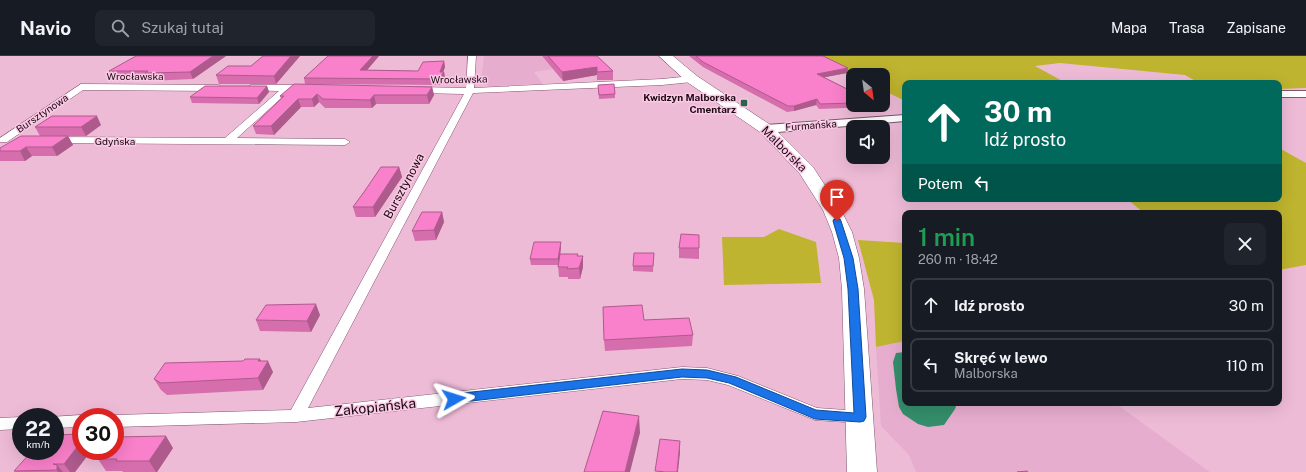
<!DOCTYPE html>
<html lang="pl">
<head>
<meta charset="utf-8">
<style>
  :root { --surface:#171b24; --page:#20242c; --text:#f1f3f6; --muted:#9ea1a6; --line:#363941 }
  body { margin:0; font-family:"Public Sans",sans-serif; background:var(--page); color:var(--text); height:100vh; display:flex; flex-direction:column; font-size:15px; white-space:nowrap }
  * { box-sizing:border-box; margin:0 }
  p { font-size:13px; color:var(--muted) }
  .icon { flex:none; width:22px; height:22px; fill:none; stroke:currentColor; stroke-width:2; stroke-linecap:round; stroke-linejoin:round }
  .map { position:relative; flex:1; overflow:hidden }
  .drawer { position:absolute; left:902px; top:154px; width:380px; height:196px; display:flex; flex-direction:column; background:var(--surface); border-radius:8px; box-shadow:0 4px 16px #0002 }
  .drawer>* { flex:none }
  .banner { position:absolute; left:902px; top:24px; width:380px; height:122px; border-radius:8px; box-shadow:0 4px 16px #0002; background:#00695c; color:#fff; overflow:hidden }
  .needle { width:26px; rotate:151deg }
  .buttons { position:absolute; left:846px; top:12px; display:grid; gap:8px }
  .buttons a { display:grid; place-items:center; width:44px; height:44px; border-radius:8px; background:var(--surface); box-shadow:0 4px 16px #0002; font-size:20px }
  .speed { position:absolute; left:12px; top:352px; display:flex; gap:8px; font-size:20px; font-weight:700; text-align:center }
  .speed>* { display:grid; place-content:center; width:52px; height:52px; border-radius:50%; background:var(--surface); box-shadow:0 4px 16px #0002; line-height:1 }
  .speed small { font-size:10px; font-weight:400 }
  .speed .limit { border:6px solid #d22; background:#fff; color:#111 }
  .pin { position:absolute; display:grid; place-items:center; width:34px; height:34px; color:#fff; margin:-41px -17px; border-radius:50% 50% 50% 0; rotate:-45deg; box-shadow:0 0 4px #0007 }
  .pin .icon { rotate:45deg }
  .me { position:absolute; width:44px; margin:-22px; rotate:84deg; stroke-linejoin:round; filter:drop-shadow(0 0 3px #0008) }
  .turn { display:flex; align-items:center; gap:14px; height:84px; padding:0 16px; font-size:18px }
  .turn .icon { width:52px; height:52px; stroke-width:2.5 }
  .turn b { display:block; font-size:28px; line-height:34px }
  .then { display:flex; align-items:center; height:38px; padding:0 16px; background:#0003; gap:8px; font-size:15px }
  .round { display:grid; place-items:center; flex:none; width:42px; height:42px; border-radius:8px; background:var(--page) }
  .overview { display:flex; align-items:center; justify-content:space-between; height:68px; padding:0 16px }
  h1 { font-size:24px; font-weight:600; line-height:30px; color:#1e9e55 }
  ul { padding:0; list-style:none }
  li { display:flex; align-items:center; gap:12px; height:54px; margin:0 8px 6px; padding:0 8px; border:2px solid var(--line); border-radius:8px }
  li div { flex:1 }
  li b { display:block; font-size:15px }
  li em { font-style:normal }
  header { display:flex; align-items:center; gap:24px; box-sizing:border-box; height:56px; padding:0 20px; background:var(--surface); border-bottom:1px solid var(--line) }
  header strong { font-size:19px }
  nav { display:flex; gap:22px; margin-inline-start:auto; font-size:14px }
  .search { width:280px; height:36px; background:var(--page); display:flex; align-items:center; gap:10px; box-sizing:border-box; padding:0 14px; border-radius:8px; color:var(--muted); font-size:15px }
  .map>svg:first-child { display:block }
  .built { fill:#e7adce }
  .green { fill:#bfb42f }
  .water { fill:#348e6b }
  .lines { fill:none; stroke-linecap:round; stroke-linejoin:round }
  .minor-casing { stroke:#81556e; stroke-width:1 }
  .tertiary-casing { stroke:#81556e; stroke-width:2 }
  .primary-casing { stroke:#81556e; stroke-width:1 }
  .minor { fill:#fff; fill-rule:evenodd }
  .tertiary { fill:#fff; fill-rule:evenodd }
  .primary { fill:#fff; fill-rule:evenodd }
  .wall { fill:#d66eae }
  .shaded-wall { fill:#ae5a8d }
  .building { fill:#f980ca; stroke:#ae5a8d }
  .route { fill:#1a73e8; stroke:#114b97 }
  .poi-dot { fill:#2b644d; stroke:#fbc8e4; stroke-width:1.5 }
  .labels { text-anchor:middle; stroke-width:3; stroke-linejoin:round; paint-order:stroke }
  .far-street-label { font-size:10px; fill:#190913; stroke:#fbc8e4 }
  .far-poi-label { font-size:10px; font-weight:bold; fill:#190913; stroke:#fbc8e4; text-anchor:end }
  .street-label { font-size:12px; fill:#190913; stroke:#fbc8e4 }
  .near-street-label { font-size:14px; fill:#190913; stroke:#fbc8e4 }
</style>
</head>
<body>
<header>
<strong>Navio</strong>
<div class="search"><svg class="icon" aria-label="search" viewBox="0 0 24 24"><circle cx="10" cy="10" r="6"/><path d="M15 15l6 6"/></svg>Szukaj tutaj</div>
<nav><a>Mapa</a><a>Trasa</a><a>Zapisane</a></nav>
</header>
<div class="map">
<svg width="1306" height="416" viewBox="0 0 1306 416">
  <rect width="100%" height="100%" fill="#eebbd7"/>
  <path class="built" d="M484,0H541L553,13L534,16L543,28L489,30L481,25Z
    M905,285V347H1115L1210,416H916L909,399L881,370L876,291Z"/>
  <path class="green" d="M815,0H1306V32L1279,33V27H1199L1185,19L1060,7L1035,10L1066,27H905V45L883,34V19H853Z
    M1279,92L1306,107V209L1279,214V157H1144L1127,143H1279Z
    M779,173L816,186L821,227L724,229L722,181H764Z
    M858,184L905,187V285L876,291L874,244Z"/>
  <path class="water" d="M905,296V347H957L955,353L944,369L928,371L918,368L903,358L899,351L896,333L893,306L896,297Z"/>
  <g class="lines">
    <g class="minor-casing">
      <path id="minor" d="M468,0H476L474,32L662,23L692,20L696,23L692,26L662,29L473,37L308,352L682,311L707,312L738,320L817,352L860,355L866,357L868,361L866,365L860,367L815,364L728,329L707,324L682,323L296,366L115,371V361H109L115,359L291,354L464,38L417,37L413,34L417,31L466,32Z
        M81,28L219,29L223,32L219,35L83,34L7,86H0V82Z
        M251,29H307L311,32L307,35H289L237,82L345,83L350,86L345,89L54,87L49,84L54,81L225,82L279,35L248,34L247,32Z
        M81,359L87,361H81V371L55,372V361H50Z
        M21,361V373L0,374V362L21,361H23Z"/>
    </g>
    <g class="tertiary-casing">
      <path id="tertiary" d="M1279,35H1306V41H1279Z
        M905,59V65L766,77L762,76L760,73L762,70L766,69Z"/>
    </g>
    <g class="primary-casing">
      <path id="primary" d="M659,0H673L697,20L772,70L813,111L841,154L852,176L859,202L864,233L877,416H847L842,233L839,202L832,176L823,154L800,118L760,76L687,26Z"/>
    </g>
    <use href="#minor" class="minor"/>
    <use href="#tertiary" class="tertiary"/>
    <use href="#primary" class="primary"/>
  </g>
  <path class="wall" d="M226,0L193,23L148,25L147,22H112L109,15Z
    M263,0H300L276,28H219L216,19L251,10Z
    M328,0H379L367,14L418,15L444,5L445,11L443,16H444L445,22L440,29L305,28L304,22Z
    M542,0H597L613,15V24H597V19L563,25Z
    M689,0H823L847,17L824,21L853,36V49H872V51L819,53L816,49L794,55L787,56L703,11Z
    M598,29L615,38V42L599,43Z
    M267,30L269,36L259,48L192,47L190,41Z
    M432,31L434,39L429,48H376L372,52H325L319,46L314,51H301L274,79L256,78L253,70L281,43L280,40Z
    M101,69L86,80H53H68L73,89L57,100H32L25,105H0V92L40,80L35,71Z
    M399,111L402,121L375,161H356L353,151L364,136Z
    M442,156L444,166L436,184L415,185L412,175Z
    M561,191L560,198L578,200L583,211L580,223H568V221H559L558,209H531L530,203Z
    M679,192H699V203L679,202Z
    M654,197L653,216L633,215V210Z
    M320,259L311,276L260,275L256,264Z
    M644,264L693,279L692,290L605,295L604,284Z
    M260,303L261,305L273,316L263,334L167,339L161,334L154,323Z
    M173,392L157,416H123L122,415H106L98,403Z
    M81,395H91L75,416H15L14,415Z"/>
  <path class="shaded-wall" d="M213,0H226L193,23L190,16Z
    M291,0H300L276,28L274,20Z
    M373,0H379L362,20L360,14Z
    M444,5L445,11L442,19L444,16L445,22L440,29L439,23L440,16Z
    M597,11V19L563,25L562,16Z
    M848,12L847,17L816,23L817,18Z
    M267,30L269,36L259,48L257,42Z
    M432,31L434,39L429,48L427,39Z
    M317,38L319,46L314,51L312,43Z
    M374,39L376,48L372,52L370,44Z
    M298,43L301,51L274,79L271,70Z
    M817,43L816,49L794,55V50Z
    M97,60L101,69L86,80L81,71Z
    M68,80L73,89L57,100L52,91Z
    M26,91L32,100L25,105L20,95Z
    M399,111L402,121L375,161L373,151Z
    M442,156L444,166L436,184L434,174Z
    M561,186V191L559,209L558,203Z
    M583,200V211L580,223L579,212Z
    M316,248L320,259L311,276L307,265Z
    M260,303L264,312L268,305L273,316L263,334L258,322V305Z
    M639,360L640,377L630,416H625Z
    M166,380L173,392L157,416H156L149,405Z
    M680,385V397L678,416H677Z
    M81,386V395H91L75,416H70L64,408Z
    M57,409L63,416H58L57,414Z"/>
  <path class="building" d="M136,0H213L190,16L145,17L148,15H109Z
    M263,0H291L274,20L216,19L228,10H251Z
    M328,0H373L360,14L418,15L423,6L444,5L440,16H444L439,23L304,22Z
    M548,0H597L613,15L597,16V11L562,16Z
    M696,0H823L848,12L817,18L853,36V47L820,48L817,43L794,50H788L703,6Z
    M294,28L432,31L427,39H374L370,44L323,43L317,38L312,43H298L271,70H253L284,40H280Z
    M614,28L615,38L599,39L598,29Z
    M205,30H267L257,42L190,41Z
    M52,60H97L81,71H35Z
    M21,80H68L52,91H26L20,95H0V92Z
    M381,111H399L373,151H353L364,136Z
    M422,156H442L434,174L412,175Z
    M681,178L699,179V192H679Z
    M534,186H561L558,203H530Z
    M634,197H654L653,210H633Z
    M560,198H578L577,200H583L579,212L567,213L568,211H558Z
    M316,248L307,265L256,264L266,249Z
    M642,249L644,264L689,262L693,279L604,284L603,251Z
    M245,303H260L258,305H268L258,322L161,327L154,323L165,307L243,305Z
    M603,355L639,360L625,416H584Z
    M81,378V386L64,408H53L57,409V414L14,415L32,395H55V379Z
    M166,380L149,405H116L117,403H98L104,395H115V381Z
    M660,383L680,385L677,416H666L655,415Z
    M1027,415L1028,416H1017Z"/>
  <path class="route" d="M834,163H840L841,165L853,202L858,233L866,361L864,365L860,366L815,363L729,327L707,322L682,321L454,347L450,346L448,343L450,340L454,338L682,313L707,314L736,321L816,354L854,357L848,233L844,202L833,165Z"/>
  <rect class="poi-dot" x="740" y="43" width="8" height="8" rx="2"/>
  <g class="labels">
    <g class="far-street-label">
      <text x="135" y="24">Wrocławska</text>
      <text transform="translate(459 23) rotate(-1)" y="4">Wrocławska</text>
      <text transform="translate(42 57) rotate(-34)" y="4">Bursztynowa</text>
      <text transform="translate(811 69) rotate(-4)" y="4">Furmańska</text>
      <text x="115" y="89">Gdyńska</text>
    </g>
    <g class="far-poi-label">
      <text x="736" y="45">Kwidzyn Malborska<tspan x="736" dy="12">Cmentarz</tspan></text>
    </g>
    <g class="street-label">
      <text transform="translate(784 93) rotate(45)" y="4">Malborska</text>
      <text transform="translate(404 130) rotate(-62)" y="4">Bursztynowa</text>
    </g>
    <g class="near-street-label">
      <text transform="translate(375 351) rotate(-6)" y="5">Zakopiańska</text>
    </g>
  </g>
</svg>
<div class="buttons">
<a><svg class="needle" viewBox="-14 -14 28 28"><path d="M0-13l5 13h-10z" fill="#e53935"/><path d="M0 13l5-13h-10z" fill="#9ea1a6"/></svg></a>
<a><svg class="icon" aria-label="sound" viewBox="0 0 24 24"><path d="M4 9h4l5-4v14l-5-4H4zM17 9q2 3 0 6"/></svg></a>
</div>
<div class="speed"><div>22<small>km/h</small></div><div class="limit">30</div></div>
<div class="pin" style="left:837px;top:165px;background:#d93025"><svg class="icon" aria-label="arrive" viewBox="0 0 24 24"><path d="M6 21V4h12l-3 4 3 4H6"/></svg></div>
<svg class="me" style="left:454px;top:343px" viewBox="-20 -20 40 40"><path d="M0-17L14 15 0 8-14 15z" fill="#1a73e8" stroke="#fff" stroke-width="4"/></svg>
<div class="banner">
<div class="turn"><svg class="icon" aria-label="ahead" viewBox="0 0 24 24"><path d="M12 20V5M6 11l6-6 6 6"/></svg><div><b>30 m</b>Idź prosto</div></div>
<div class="then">Potem<svg class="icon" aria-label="left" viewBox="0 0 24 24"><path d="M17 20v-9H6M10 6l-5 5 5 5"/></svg></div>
</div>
<section class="drawer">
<div class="overview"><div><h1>1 min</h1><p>260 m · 18:42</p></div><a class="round"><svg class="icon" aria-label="close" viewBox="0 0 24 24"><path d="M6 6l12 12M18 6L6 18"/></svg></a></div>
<ul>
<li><svg class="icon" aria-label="ahead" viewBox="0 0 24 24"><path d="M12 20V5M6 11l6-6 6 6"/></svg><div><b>Idź prosto</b></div><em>30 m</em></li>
<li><svg class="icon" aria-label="left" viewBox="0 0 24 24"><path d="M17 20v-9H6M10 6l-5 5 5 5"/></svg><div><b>Skręć w lewo</b><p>Malborska</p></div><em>110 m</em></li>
</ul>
</section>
</div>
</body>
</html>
